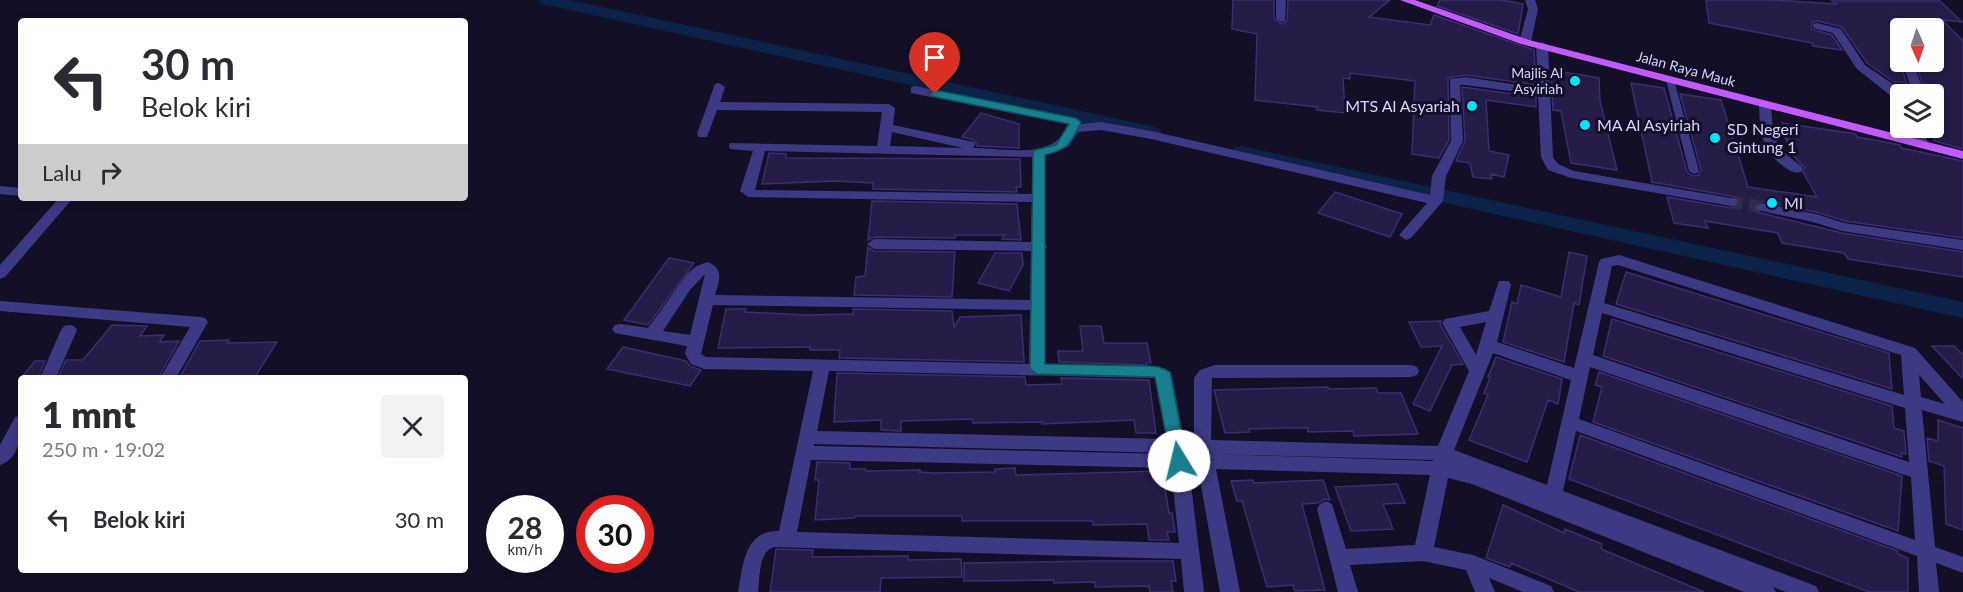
<!DOCTYPE html>
<html lang="id">
<head>
<meta charset="utf-8">
<style>
  :root { --surface:#fff; --page:#f2f2f3; --text:#2b2b33; --muted:#7c7c81 }
  body { margin:0; font-family:Lato,sans-serif; background:var(--page); color:var(--text); height:100vh; display:flex; flex-direction:column; font-size:22px; white-space:nowrap }
  * { box-sizing:border-box; margin:0 }
  p { font-size:20px; color:var(--muted) }
  .icon { flex:none; width:33px; height:33px; fill:none; stroke:currentColor; stroke-width:2; stroke-linecap:round; stroke-linejoin:round }
  .map { position:relative; flex:1; overflow:hidden }
  .panel { position:absolute; left:18px; top:375px; width:450px; height:198px; display:flex; flex-direction:column; background:var(--surface); border-radius:6px; box-shadow:0 3px 9px #0003 }
  .panel>* { flex:none }
  .banner { position:absolute; left:18px; top:18px; width:450px; height:183px; border-radius:6px; box-shadow:0 3px 9px #0003; background:#fff; color:var(--text); overflow:hidden }
  .needle { width:39px; rotate:177deg }
  .fabs { position:absolute; left:1890px; top:18px; display:grid; gap:12px }
  .fabs a { display:grid; place-items:center; width:54px; height:54px; border-radius:6px; background:var(--surface); box-shadow:0 3px 9px #0003; font-size:30px }
  .speed { position:absolute; left:486px; top:495px; display:flex; gap:12px; font-size:30px; font-weight:700; text-align:center }
  .speed>* { display:grid; place-content:center; width:78px; height:78px; border-radius:50%; background:var(--surface); box-shadow:0 3px 9px #0003; line-height:1 }
  .speed small { font-size:15px; font-weight:400 }
  .speed .limit { border:9px solid #d22; background:#fff; color:#111 }
  .pin { position:absolute; display:grid; place-items:center; width:51px; height:51px; color:#fff; margin:-62px -26px; border-radius:50% 50% 50% 0; rotate:-45deg; box-shadow:0 0 6px #0007 }
  .pin .icon { rotate:45deg }
  .me { position:absolute; width:66px; margin:-33px; rotate:351deg; stroke-linejoin:round; filter:drop-shadow(0 0 4px #0008) }
  .turn { display:flex; align-items:center; gap:21px; height:126px; padding:0 24px; font-size:27px }
  .turn .icon { width:78px; height:78px; stroke-width:2.5 }
  .turn b { display:block; font-size:42px; line-height:51px }
  .then { display:flex; align-items:center; height:57px; padding:0 24px; background:#0003; gap:12px; font-size:22px }
  .round { display:grid; place-items:center; flex:none; width:63px; height:63px; border-radius:6px; background:var(--page) }
  .summary { display:flex; align-items:center; justify-content:space-between; height:102px; padding:0 24px }
  h1 { font-size:36px; font-weight:800; line-height:45px }
  ul { padding:0; list-style:none }
  li { display:flex; align-items:center; gap:18px; height:84px; padding:0 24px }
  li div { flex:1 }
  li b { display:block; font-size:22px }
  li em { font-style:normal }
  .map>svg:first-child { display:block }
  .lines { fill:none; stroke-linecap:round; stroke-linejoin:round }
  .canal { fill:#0c2248; fill-rule:evenodd }
  .building { fill:#241b47; stroke:#3b2d73; stroke-width:1.5 }
  .street-tunnel { stroke:#312d47; stroke-width:12; stroke-dasharray:12 6; stroke-linecap:butt }
  .lane { fill:#3d3a85; fill-rule:evenodd }
  .street { fill:#3d3a85; fill-rule:evenodd }
  .primary { fill:#c25bff; fill-rule:evenodd }
  .route { fill:#187f8f; stroke:#10535d; stroke-width:1.5 }
  .poi-dot { fill:#00e5ff; stroke:#130f26; stroke-width:2 }
  .labels { text-anchor:middle; stroke-width:6; stroke-linejoin:round; paint-order:stroke }
  .far-street-label { font-size:14px; fill:#d9d4ff; stroke:#130f26 }
  .far-poi-label { font-size:14px; fill:#d9d4ff; stroke:#130f26; text-anchor:end }
  .poi-label { font-size:16px; fill:#d9d4ff; stroke:#130f26; text-anchor:start }
</style>
</head>
<body>
<div class="map">
<svg width="1963" height="592" viewBox="0 0 1963 592">
  <rect width="100%" height="100%" fill="#130f26"/>
  <g class="lines">
    <path class="canal" d="M539,0H570L1151,126L1158,128L1161,132L1158,136L1151,138L547,5L541,4Z
      M1241,146L1963,302V318L1234,156L1231,152L1234,148Z"/>
  </g>
  <path class="building" d="M1233,0H1274V19L1282,24L1287,21L1288,0H1390L1369,17L1430,25L1434,15L1534,50L1536,85L1466,75L1448,78L1449,140L1439,158L1412,154L1415,81L1350,73V79L1343,78L1345,113L1317,110V107L1255,100L1257,34L1232,29Z
    M1440,0H1502L1523,4L1518,34L1437,6Z
    M1706,0H1773L1836,4L1832,1H1940L1962,22L1942,20L1963,41V149L1934,141V94H1912L1924,88L1915,62H1934V28H1900V63L1907,84L1903,85L1902,82H1894L1867,63L1842,27L1818,21L1812,22L1811,29L1832,35L1842,50L1813,46L1812,43L1709,23Z
    M1551,70L1599,78L1600,101L1617,170L1571,163L1561,111L1553,110Z
    M1631,83L1664,88L1687,172L1693,176L1699,175L1701,170L1680,94L1721,100L1748,187L1817,197L1803,172L1805,168L1797,160L1785,138L1788,139L1782,123L1856,134L1857,137L1900,145L1901,148L1963,161V238L1845,221L1816,212L1762,201L1753,206L1757,212L1842,233L1963,252V277L1848,259L1844,253L1782,243L1778,233L1705,221L1708,228L1674,223L1667,197L1731,208L1738,206L1740,201L1736,197L1652,182Z
    M1462,87L1536,97V107L1486,100L1489,151L1509,155L1504,177L1491,174L1492,179L1473,177L1470,163L1456,161L1465,141Z
    M981,113L1019,124V148L977,146L974,140L962,137Z
    M769,153L786,154V158L1020,159L1021,187H1016L1017,192L873,189V183L836,181L762,184Z
    M1335,192L1402,214L1390,237L1318,213Z
    M872,201L1017,204L1021,240L1002,239L1004,235H955V238L874,237L868,240Z
    M868,247L874,251L955,252L952,297L854,295L856,277L865,276Z
    M1569,252L1587,256L1579,305L1574,303L1564,362L1503,342L1512,302L1517,304L1521,285L1561,297Z
    M995,253H1022L1023,265L1009,291L978,283Z
    M669,258L694,263L648,325L624,320Z
    M1626,272L1889,353L1892,389L1616,304Z
    M726,309H746L745,312L806,315L853,314V309L952,311L954,327L960,317L1021,315L1024,362L839,358L840,350H810V347L718,348Z
    M1612,319L1892,406L1894,428L1904,431L1906,454L1902,453V457L1603,356Z
    M1441,321L1440,324L1463,364L1452,365L1430,411L1413,404L1442,346L1421,347L1409,322Z
    M112,325L147,326L140,336L164,335L159,342L179,341L158,378H58L66,360H83Z
    M1080,326H1101L1104,343H1147L1151,363H1146L1147,365L1059,362L1058,351H1083Z
    M229,340L227,343L277,342L255,377L181,375L200,341Z
    M1932,346H1954L1963,355V379Z
    M623,347L686,361L690,366L701,370L690,386L607,369Z
    M1496,357L1562,379L1558,404L1548,400L1527,462L1469,440L1488,395L1484,393L1490,378L1488,377Z
    M35,361H45L38,378H21Z
    M1599,372L1902,476L1898,531L1593,422L1602,387L1595,385Z
    M837,373L1025,377L1026,385L1062,384L1061,378L1149,380L1156,433H1136L1134,420L1042,424V422L973,423L972,419L901,421V431L881,430V420L834,422Z
    M1328,387L1329,389L1376,388L1378,393H1401L1418,434L1354,436L1353,431L1308,432V428H1284L1249,429L1250,432L1225,433L1214,390Z
    M1938,420L1963,428V530L1946,524L1944,466L1929,461L1927,438L1938,441Z
    M1580,435L1898,551V554L1908,558V592H1869L1569,479Z
    M817,462L850,463V469H866V471L920,470V472L933,473L995,472V469L1015,468L1016,475L1162,471L1169,513H1172L1175,532H1167L1169,540H1149L1147,524L1093,525V521H962V516H855L854,518L815,520L819,480H815Z
    M1253,480L1254,483L1323,480L1330,500L1325,499L1318,503L1302,504L1325,590L1295,591L1293,585L1267,587L1242,501H1237L1231,481Z
    M1397,484L1405,503L1383,504L1393,529L1351,531L1335,487Z
    M1503,505L1564,533L1565,529L1602,544L1601,549L1704,592H1579L1511,563L1510,567L1486,558Z
    M776,549L813,550L812,557L908,556V560L961,559L962,577L881,578L880,592H770Z
    M1093,561H1173L1176,581H1171L1173,592H1150L1149,586L1095,587V582L1054,583V580L964,581V563Z"/>
  <g class="lines">
    <path class="street-tunnel" d="M1731,202L1762,207"/>
    <path class="lane" d="M1667,78H1670L1674,80L1699,171L1697,173L1694,174L1689,171L1666,80Z"/>
    <path class="street" d="M1276,0H1286L1285,21L1281,22L1276,19Z
      M1525,0H1535L1538,9L1531,42L1525,45L1519,42L1528,9Z
      M1817,23L1841,29L1865,65L1900,89L1910,85L1902,62H1913L1922,87L1908,94H1900V100H1896L1857,69L1833,33L1813,28V24Z
      M1542,42L1548,45L1553,157L1558,164L1574,171L1731,198L1736,199L1738,202L1736,205L1731,206L1571,178L1548,170L1541,157L1538,95L1466,85H1460L1463,141L1446,176L1443,201L1411,238L1406,240L1399,235L1427,203L1151,139L1101,130L1078,132L1068,147L1045,155V244L1047,247L1045,250V364L1165,368L1172,376L1184,440H1194V378L1200,370L1215,365H1411L1417,367L1419,371L1417,375L1411,377L1212,378L1211,440L1438,446L1469,371L1442,323L1445,319L1489,311L1499,281H1509L1511,285L1497,342L1574,368L1599,262L1601,259L1619,255L1915,348L1963,402V422L1922,410L1935,547L1963,557V573L1936,563L1939,592H1919L1917,556L1576,431L1563,491L1816,586L1819,592H1786L1773,587L1776,592H1744L1472,484L1448,478L1434,547L1473,555L1551,586L1554,592H1523L1489,578L1495,592H1475L1466,570L1423,561L1350,565L1358,592H1338L1317,509L1320,504L1326,501L1332,504L1346,549L1415,545L1430,475L1216,469L1240,592H1220L1198,469L1189,468L1204,592H1184L1181,559L774,547C758,552 760,578 758,592H738C743,566 744,530 779,531L813,371L704,369L691,364L685,354L687,346L620,334L615,333L612,329L615,325L620,324L648,328L687,274L695,267L707,262C725,268 719,281 715,295L1030,300L1031,251L874,249L867,244L874,239L1031,242L1032,202L748,197L740,191L753,151L730,149L729,146L730,143L877,146L882,112L717,110L707,137H699L697,134L715,84L719,83L725,87L720,102L889,104L895,108L893,125L974,142L975,145L973,148C1004,148 1057,161 1068,124L911,93V87L915,86L1075,118L1079,119L1080,124L1101,122L1151,131L1430,195L1432,176L1451,141L1450,79L1466,77L1538,88L1536,45ZM892,132L963,148L890,146ZM765,151L1032,157V194L755,190ZM1618,265L1901,355L1904,395L1604,303L1612,266ZM705,274L690,335L663,331L690,290ZM713,305L1030,310L1029,364L706,357L701,354ZM1602,313L1905,408L1909,462L1593,355ZM1486,322L1476,355L1460,327ZM1493,353L1571,380L1547,485L1454,450ZM1590,367L1911,477L1915,540L1579,419ZM829,371L1155,378L1167,439L817,431ZM1919,375L1945,404L1921,397ZM814,444L1169,453V454L814,446ZM1213,454L1434,460L1433,461ZM811,460L1171,468L1179,543L797,532Z
      M1765,101L1771,105C1773,137 1773,146 1801,166L1803,169L1801,172C1793,174 1789,170 1783,166C1761,149 1760,131 1759,105Z
      M1909,128H1921L1929,144L1928,147H1918Z
      M0,186L21,188V196L0,194Z
      M59,198H73L5,277L0,279V265Z
      M1762,203L1816,214L1844,223L1963,240V250L1842,231L1813,222L1757,210L1755,207Z
      M0,301L200,317L205,318L208,322L176,378H160L190,327L0,311Z
      M69,325L74,326L77,330L56,378H40L61,330L64,326Z
      M21,416C21,433 21,458 0,465V445L15,417Z"/>
    <path class="primary" d="M1400,0H1415L1529,40L1963,151V159L1521,44Z"/>
  </g>
  <path class="route" d="M935,90L1075,118L1081,122C1071,143 1069,149 1045,155V364L1149,366L1159,367L1170,372L1187,461L1184,465L1179,467L1173,465L1171,461L1155,377L1037,374L1030,369L1033,153L1035,150L1056,145L1069,124L931,96L929,94Z"/>
  <g class="poi-dot">
    <circle cx="1575" cy="81" r="6"/>
    <circle cx="1472" cy="106" r="6"/>
    <circle cx="1585" cy="125" r="6"/>
    <circle cx="1715" cy="138" r="6"/>
    <circle cx="1772" cy="203" r="6"/>
  </g>
  <g class="labels">
    <g class="far-street-label">
      <text transform="translate(1686 69) rotate(15)" y="5">Jalan Raya Mauk</text>
    </g>
    <g class="far-poi-label">
      <text x="1563" y="78">Majlis Al<tspan x="1563" dy="16">Asyiriah</tspan></text>
    </g>
    <g class="poi-label">
      <text x="1460" y="112" text-anchor="end">MTS Al Asyariah</text>
      <text x="1597" y="131">MA Al Asyiriah</text>
      <text x="1727" y="135">SD Negeri<tspan x="1727" dy="18">Gintung 1</tspan></text>
      <text x="1784" y="209">MI</text>
    </g>
  </g>
</svg>
<div class="fabs">
<a><svg class="needle" viewBox="-14 -14 28 28"><path d="M0-13l5 13h-10z" fill="#e53935"/><path d="M0 13l5-13h-10z" fill="#7c7c81"/></svg></a>
<a><svg class="icon" aria-label="layers" viewBox="0 0 24 24"><path d="M12 4l9 5-9 5-9-5zM3 14l9 5 9-5"/></svg></a>
</div>
<div class="speed"><div>28<small>km/h</small></div><div class="limit">30</div></div>
<div class="pin" style="left:935px;top:94px;background:#d93025"><svg class="icon" aria-label="arrive" viewBox="0 0 24 24"><path d="M6 21V4h12l-3 4 3 4H6"/></svg></div>
<svg class="me" style="left:1179px;top:461px" viewBox="-20 -20 40 40"><circle r="19" fill="#fff"/><path d="M0-13L10 11 0 6-10 11z" fill="#187f8f"/></svg>
<div class="banner">
<div class="turn"><svg class="icon" aria-label="left" viewBox="0 0 24 24"><path d="M17 20v-9H6M10 6l-5 5 5 5"/></svg><div><b>30 m</b>Belok kiri</div></div>
<div class="then">Lalu<svg class="icon" aria-label="right" viewBox="0 0 24 24"><path d="M7 20v-9h11M14 6l5 5-5 5"/></svg></div>
</div>
<section class="panel">
<div class="summary"><div><h1>1 mnt</h1><p>250 m · 19:02</p></div><a class="round"><svg class="icon" aria-label="close" viewBox="0 0 24 24"><path d="M6 6l12 12M18 6L6 18"/></svg></a></div>
<ul>
<li><svg class="icon" aria-label="left" viewBox="0 0 24 24"><path d="M17 20v-9H6M10 6l-5 5 5 5"/></svg><div><b>Belok kiri</b></div><em>30 m</em></li>
</ul>
</section>
</div>
</body>
</html>
